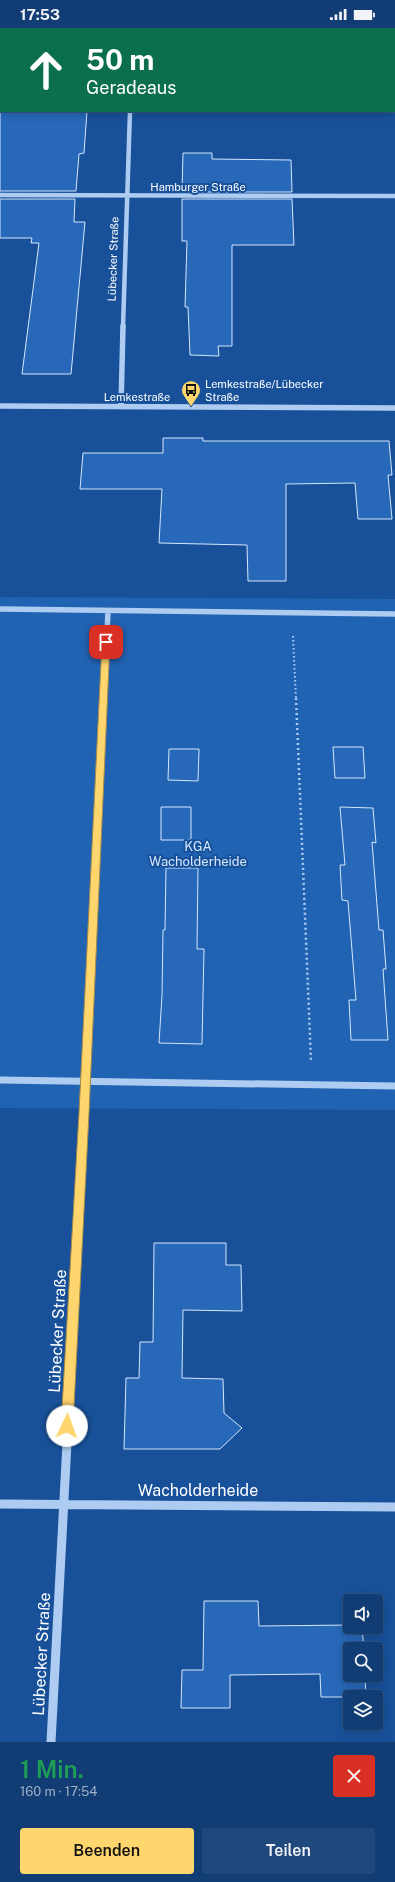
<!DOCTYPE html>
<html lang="de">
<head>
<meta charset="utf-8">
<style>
  :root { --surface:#123d74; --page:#1f487c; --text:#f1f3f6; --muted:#9caec5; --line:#315686; --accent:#ffd56e }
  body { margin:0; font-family:"Public Sans",sans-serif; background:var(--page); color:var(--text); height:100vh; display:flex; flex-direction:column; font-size:15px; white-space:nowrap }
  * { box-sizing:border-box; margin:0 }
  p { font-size:13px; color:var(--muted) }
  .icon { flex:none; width:22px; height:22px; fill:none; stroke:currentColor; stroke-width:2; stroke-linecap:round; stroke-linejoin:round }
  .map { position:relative; height:1714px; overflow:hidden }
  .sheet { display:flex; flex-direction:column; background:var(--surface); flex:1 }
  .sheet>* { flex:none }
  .guide { position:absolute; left:0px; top:0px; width:395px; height:84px; box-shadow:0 2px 10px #0003,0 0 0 1px var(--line); background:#0b6e4f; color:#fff; overflow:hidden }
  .tools { position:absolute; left:343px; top:1566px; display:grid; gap:8px }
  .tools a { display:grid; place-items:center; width:40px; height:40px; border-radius:4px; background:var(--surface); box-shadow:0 2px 10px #0003,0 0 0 1px var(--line); font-size:20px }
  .pin { position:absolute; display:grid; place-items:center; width:34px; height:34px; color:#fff; margin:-17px; border-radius:8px; box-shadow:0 2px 6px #0006 }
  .me { position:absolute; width:44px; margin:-22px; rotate:3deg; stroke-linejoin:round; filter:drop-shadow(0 0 3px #0008) }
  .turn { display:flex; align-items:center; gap:14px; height:84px; padding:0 20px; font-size:18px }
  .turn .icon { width:52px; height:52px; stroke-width:2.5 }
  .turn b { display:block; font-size:28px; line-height:34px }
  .round { display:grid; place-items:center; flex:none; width:42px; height:42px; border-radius:4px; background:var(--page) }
  .overview { display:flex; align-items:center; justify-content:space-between; height:68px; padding:0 20px }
  h1 { font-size:24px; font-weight:600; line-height:30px; color:#1e9e55 }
  .cta { display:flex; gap:8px; margin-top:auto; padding:8px 20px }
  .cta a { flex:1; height:46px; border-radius:4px; background:var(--accent); color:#111; font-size:16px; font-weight:600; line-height:46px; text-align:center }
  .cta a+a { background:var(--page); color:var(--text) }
  .status { display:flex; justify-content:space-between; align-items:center; height:28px; padding:0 20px; background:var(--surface); direction:ltr }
  .status svg { height:11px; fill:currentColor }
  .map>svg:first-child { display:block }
  .green { fill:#2163b3 }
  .building { fill:#2768b8; stroke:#d5e7fc }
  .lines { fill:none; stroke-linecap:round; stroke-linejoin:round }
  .path-far1 { stroke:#aeccf1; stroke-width:2; stroke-dasharray:1.5 2.5; stroke-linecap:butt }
  .path { stroke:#aeccf1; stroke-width:2.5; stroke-dasharray:2 3; stroke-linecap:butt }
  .minor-far3 { stroke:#aeccf1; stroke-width:4.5 }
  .minor-far2 { stroke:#aeccf1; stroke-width:5.5 }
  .minor-far1 { stroke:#aeccf1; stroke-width:7 }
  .minor { stroke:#aeccf1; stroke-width:9 }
  .route { fill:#ffd56e; stroke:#a68a48 }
  .labels { text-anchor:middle; stroke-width:4; stroke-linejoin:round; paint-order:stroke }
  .far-street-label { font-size:11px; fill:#fff; stroke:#18519a }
  .far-poi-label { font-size:11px; fill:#fff; stroke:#18519a; text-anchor:start }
  .park-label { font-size:13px; fill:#d5e7fc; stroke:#18519a }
  .near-street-label { font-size:16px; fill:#fff; stroke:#18519a }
</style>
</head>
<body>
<div class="status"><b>17:53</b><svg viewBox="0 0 49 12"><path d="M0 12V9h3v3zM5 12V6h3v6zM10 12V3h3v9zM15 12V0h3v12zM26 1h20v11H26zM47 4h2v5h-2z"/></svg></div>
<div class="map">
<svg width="395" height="1714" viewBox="0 0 395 1714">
  <rect width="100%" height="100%" fill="#18519a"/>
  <path class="green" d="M0,569L395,571V1082L0,1080Z"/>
  <path class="building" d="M0,83H87L84,125L79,126L76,163H0Z
    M183,125H212V131L291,132L292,164H182Z
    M0,171H75L74,194H85L71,346H22L39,215H31L32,210H0Z
    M182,171H292L294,217H232V318H218L219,328L190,327L188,279H185L187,213H182Z
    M163,410H203V413H389L392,447H388L392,491H358L355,455L286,456V553H248L247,517L159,515L162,461H80L83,425H163Z
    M333,719H363L365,750H335Z
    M169,721H199L198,753L168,752Z
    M161,779H191V812H161Z
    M340,779L373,780L376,815L372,814L379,902H383L386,941H383L388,1012H351L349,972H356L348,873L342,872L340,837H345Z
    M166,840H198L197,921H204L202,1016L159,1015L162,967L163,902H165Z
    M154,1215H226V1237H241L242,1283L183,1282L182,1350L223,1351L224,1385L242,1400L220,1421H124L126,1350H139L140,1314H153Z
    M204,1573H258L259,1598L350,1597V1599H362L364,1621H350V1647H365L366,1669H321L320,1646L230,1647V1680H181L182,1642H203Z"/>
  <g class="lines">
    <path class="path-far1" d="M293,608L296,671"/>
    <path class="path" d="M296,670L311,1033"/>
    <path class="minor-far3" d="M0,0L96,1
      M244,1H395
      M0,167L395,168
      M123,299L130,83"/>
    <path class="minor-far2" d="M0,378L395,380
      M121,379L123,298
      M0,581L395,586
      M104,671L108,583"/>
    <path class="minor-far1" d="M0,1052L395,1058
      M82,1136L104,670"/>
    <path class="minor" d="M0,1476L395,1479
      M51,1714L82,1135"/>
  </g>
  <path class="route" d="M106,611L110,614L89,1085L73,1398L71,1402L67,1403L63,1402L61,1398L79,1085L102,614Z"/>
  <defs>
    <g id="bus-pin" transform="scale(1)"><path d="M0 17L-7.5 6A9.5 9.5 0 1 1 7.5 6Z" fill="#ffd56e" stroke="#18519a"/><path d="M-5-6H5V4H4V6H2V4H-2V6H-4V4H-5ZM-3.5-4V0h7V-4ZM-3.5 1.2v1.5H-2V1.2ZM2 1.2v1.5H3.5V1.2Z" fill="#111"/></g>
  </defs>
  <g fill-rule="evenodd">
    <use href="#bus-pin" x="191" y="362"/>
  </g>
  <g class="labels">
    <g class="far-street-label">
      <text x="198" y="163">Hamburger Straße</text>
      <text transform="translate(113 231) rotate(-88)" y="4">Lübecker Straße</text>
      <text x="137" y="373">Lemkestraße</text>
    </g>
    <g class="far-poi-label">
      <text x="205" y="360">Lemkestraße/Lübecker<tspan x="205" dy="13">Straße</tspan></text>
    </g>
    <g class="park-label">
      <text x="198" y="823">KGA<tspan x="198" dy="15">Wacholderheide</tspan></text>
    </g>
    <g class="near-street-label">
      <text transform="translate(57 1303) rotate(-87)" y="6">Lübecker Straße</text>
      <text x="198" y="1468">Wacholderheide</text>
      <text transform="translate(41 1626) rotate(-87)" y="6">Lübecker Straße</text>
    </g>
  </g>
</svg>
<div class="tools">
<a><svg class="icon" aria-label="sound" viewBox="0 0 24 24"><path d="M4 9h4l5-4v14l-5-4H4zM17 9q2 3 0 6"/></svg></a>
<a><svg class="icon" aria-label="search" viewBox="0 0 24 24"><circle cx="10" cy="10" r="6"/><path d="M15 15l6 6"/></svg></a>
<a><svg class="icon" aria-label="layers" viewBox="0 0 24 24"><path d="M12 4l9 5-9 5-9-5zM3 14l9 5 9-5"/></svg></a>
</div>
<div class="pin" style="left:106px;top:614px;background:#d93025"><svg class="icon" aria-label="arrive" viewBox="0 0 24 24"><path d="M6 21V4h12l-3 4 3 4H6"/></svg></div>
<svg class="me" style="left:67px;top:1398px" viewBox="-20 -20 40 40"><circle r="19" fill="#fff"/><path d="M0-13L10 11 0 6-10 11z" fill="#ffd56e"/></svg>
<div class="guide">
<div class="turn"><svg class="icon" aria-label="ahead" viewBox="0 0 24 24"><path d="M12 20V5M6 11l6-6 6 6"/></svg><div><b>50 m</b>Geradeaus</div></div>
</div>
</div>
<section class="sheet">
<div class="overview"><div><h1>1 Min.</h1><p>160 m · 17:54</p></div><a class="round" style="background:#d93025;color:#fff"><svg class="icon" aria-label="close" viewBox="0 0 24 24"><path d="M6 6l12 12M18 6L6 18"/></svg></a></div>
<div class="cta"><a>Beenden</a><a>Teilen</a></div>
</section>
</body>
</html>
